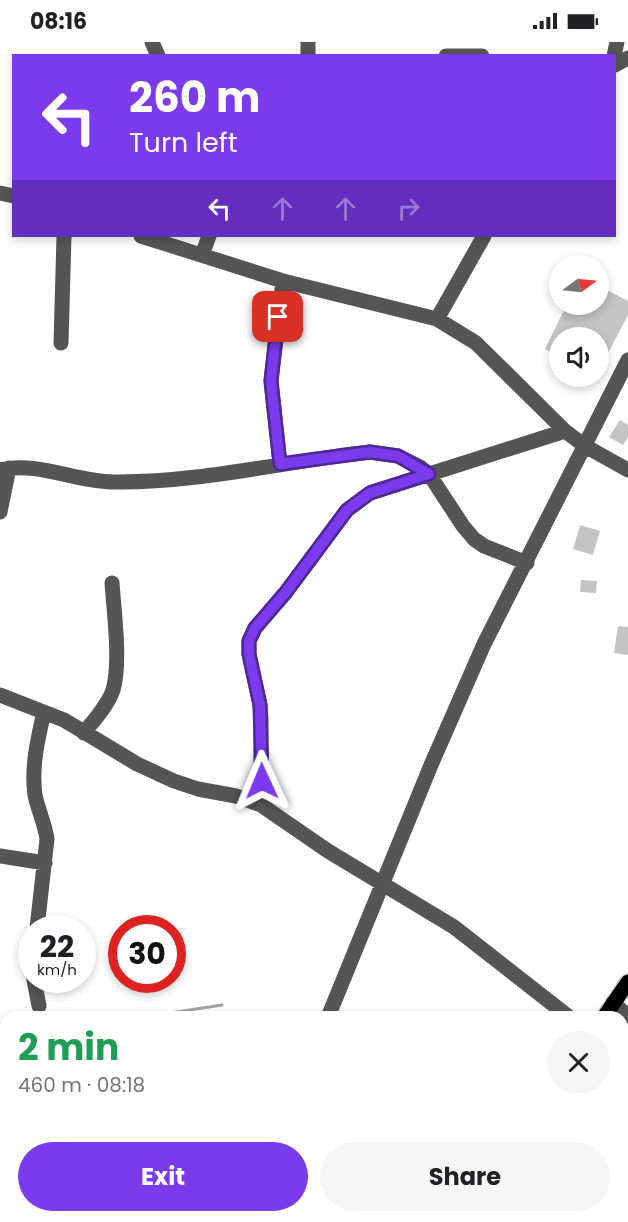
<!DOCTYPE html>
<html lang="en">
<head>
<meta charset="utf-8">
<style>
  :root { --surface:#fff; --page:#f6f6f6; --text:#202124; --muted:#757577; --accent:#7c3aed }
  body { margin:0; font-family:Poppins,sans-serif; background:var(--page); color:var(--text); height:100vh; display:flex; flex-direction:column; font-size:22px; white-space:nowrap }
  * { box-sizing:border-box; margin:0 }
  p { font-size:20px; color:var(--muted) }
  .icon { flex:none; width:33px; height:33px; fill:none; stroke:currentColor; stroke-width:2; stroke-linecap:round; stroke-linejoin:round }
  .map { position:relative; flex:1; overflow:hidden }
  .sheet { position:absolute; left:0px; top:969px; width:628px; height:212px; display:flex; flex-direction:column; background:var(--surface); border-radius:18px 18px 0 0; box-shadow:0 3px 9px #0003 }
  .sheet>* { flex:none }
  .top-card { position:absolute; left:12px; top:12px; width:604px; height:183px; border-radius:0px; box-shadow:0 3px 9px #0003; background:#7c3aed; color:#fff; overflow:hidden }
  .needle { width:39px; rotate:75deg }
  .buttons { position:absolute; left:549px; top:213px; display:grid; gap:12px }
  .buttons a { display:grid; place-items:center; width:60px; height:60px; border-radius:50%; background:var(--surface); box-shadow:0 3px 9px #0003; font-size:30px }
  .speed { position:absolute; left:18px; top:873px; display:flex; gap:12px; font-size:30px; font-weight:700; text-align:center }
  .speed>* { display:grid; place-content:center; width:78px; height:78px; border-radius:50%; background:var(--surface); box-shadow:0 3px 9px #0003; line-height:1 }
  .speed small { font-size:15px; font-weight:400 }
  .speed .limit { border:9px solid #d22; background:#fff; color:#111 }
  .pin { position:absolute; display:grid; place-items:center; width:51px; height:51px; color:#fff; margin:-26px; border-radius:12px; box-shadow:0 3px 9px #0006 }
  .me { position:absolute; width:66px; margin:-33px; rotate:359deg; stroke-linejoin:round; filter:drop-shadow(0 0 4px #0008) }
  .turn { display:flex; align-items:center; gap:21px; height:126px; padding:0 18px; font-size:27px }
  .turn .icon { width:78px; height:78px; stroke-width:2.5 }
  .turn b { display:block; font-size:42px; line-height:51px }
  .lanes { display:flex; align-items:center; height:57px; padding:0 18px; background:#0003; justify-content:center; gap:30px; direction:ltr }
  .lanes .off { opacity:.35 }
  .round { display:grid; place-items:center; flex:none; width:63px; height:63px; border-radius:32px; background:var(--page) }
  .head { display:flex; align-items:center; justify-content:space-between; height:102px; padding:0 18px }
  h1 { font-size:36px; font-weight:700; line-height:45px; color:#1e9e55 }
  .cta { display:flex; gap:12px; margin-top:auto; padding:12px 18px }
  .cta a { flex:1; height:69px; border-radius:36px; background:var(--accent); color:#fff; font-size:24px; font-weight:700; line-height:69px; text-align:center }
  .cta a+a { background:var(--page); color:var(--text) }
  .status { display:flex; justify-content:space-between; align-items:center; height:42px; padding:0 30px; background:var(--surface); direction:ltr }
  .status svg { height:16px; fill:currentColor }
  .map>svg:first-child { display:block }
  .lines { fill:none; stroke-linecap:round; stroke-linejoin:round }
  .stream { stroke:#a3a3a3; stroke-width:3 }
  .building { fill:#c4c4c4 }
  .major-casing { stroke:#dbdbdb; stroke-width:18 }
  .minor { stroke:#555; stroke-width:15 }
  .major { stroke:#000; stroke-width:15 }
  .rail-casing { stroke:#000; stroke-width:5 }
  .rail { stroke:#fff; stroke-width:3; stroke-dasharray:9; stroke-linecap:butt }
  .route-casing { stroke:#51269a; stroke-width:15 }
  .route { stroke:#7c3aed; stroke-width:10 }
</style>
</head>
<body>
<div class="status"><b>08:16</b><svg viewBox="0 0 49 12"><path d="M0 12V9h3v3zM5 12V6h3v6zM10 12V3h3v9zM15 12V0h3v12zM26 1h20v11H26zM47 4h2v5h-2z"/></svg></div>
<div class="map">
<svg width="628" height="1180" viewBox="0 0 628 1180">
  <rect width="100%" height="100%" fill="#fff"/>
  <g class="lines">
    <path class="stream" d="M144,975L222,963
      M0,996L6,995"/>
  </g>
  <path class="building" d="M598,243L628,259V273L598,330V296H560V315L545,307L567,262H598Z
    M620,378L628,383V395L623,403L609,395Z
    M580,483L600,489L593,513L573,507Z
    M581,538L597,539L596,551L580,550Z
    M618,584L628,585V613L614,611Z"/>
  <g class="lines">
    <g class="major-casing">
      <path id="major" d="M604,975L628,940
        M459,1180L463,1174"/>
    </g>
    <path class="minor" d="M152,0L158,14
      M308,14V0
      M446,14H482
      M614,14L617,0
      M615,23L628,16
      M0,151L14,154
      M141,194L283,239L437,277L476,301L565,389L585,404L628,428
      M202,213L209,194
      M437,277L484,194
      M61,301L64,194
      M280,422L271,339L283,239
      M0,428C38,419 76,440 114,440C200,441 285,419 370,410L398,414L420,425L429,432L463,484L474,497L484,504L527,521
      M0,470L9,426
      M0,653L64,678L137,722L174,739L198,747L236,754L261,763L328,809L454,885L569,975
      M84,691C94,678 108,663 113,648C121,621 114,570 112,541
      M261,763V677L260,663L249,612V599L255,586L286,550L347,468L370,451L565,389
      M0,814L45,821
      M37,886L47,797C45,782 38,768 35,753C31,725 38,696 44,670
      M34,938L39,964
      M613,961L628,974
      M328,975L431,723L484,602L628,318
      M0,1057L6,1054
      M0,1131L6,1135
      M622,1151L628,1150
      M71,1174L80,1180
      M226,1180L229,1174
      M585,1180L591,1174"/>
    <use href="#major" class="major"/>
    <g class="rail-casing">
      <path id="rail" d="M622,1048L628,1040
        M523,1180L528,1174"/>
    </g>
    <use href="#rail" class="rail"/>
  </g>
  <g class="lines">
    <g class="route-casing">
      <path id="route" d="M262,739L260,663L249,612V599L255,586L286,550L347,468L370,451L429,432L398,414L370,410L280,422L271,339L278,275"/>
    </g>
    <use href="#route" class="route"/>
  </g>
</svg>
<div class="buttons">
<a><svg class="needle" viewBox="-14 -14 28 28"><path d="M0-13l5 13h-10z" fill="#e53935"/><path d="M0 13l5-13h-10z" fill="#757577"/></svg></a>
<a><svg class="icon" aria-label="sound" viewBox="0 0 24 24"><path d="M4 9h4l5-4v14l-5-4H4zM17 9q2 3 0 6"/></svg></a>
</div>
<div class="speed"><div>22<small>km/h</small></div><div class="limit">30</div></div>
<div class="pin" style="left:278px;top:275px;background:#d93025"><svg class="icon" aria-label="arrive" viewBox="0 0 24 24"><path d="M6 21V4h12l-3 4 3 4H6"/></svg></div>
<svg class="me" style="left:262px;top:739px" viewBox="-20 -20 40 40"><path d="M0-17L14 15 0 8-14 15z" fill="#7c3aed" stroke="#fff" stroke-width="4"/></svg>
<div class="top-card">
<div class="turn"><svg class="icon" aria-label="left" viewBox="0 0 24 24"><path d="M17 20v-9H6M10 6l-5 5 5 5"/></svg><div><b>260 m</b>Turn left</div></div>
<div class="lanes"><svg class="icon" aria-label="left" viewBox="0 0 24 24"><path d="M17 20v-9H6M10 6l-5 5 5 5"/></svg><svg class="icon off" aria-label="ahead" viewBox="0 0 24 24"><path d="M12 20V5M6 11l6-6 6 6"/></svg><svg class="icon off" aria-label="ahead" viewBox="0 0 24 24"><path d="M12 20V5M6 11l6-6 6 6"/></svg><svg class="icon off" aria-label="right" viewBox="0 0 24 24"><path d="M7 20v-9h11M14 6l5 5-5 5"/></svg></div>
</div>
<section class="sheet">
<div class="head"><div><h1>2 min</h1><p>460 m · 08:18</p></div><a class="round"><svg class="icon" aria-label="close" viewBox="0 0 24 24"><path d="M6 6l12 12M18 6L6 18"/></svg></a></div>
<div class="cta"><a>Exit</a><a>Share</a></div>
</section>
</div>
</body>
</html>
